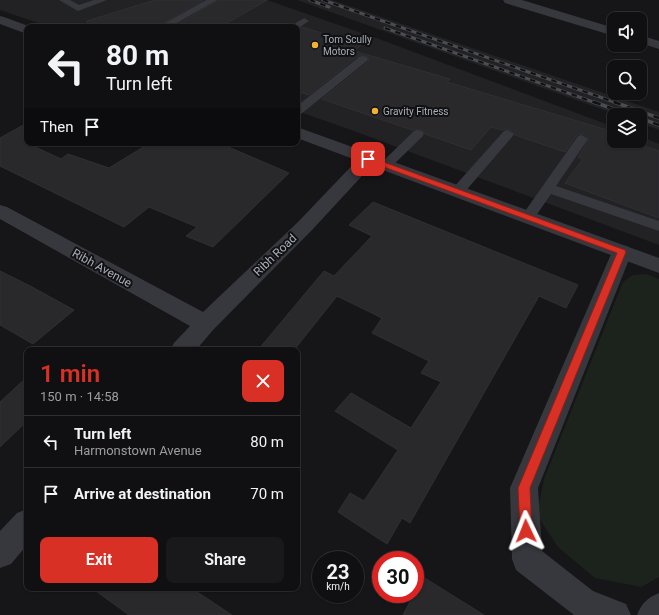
<!DOCTYPE html>
<html lang="en">
<head>
<meta charset="utf-8">
<style>
  :root { --surface:#101012; --page:#19191b; --text:#f1f3f6; --muted:#9c9d9f; --line:#303032; --accent:#d93025 }
  body { margin:0; font-family:Roboto,sans-serif; background:var(--page); color:var(--text); height:100vh; display:flex; flex-direction:column; font-size:15px; white-space:nowrap }
  * { box-sizing:border-box; margin:0 }
  p { font-size:13px; color:var(--muted) }
  .icon { flex:none; width:22px; height:22px; fill:none; stroke:currentColor; stroke-width:2; stroke-linecap:round; stroke-linejoin:round }
  .map { position:relative; flex:1; overflow:hidden }
  .side { position:absolute; left:24px; top:347px; width:276px; height:244px; display:flex; flex-direction:column; background:var(--surface); border-radius:8px; box-shadow:0 1px 3px #0004,0 0 0 1px var(--line) }
  .side>* { flex:none }
  .hud { position:absolute; left:24px; top:24px; width:276px; height:122px; border-radius:8px; box-shadow:0 1px 3px #0004,0 0 0 1px var(--line); background:#101012; color:var(--text); overflow:hidden }
  .fabs { position:absolute; left:607px; top:12px; display:grid; gap:8px }
  .fabs a { display:grid; place-items:center; width:40px; height:40px; border-radius:8px; background:var(--surface); box-shadow:0 1px 3px #0004,0 0 0 1px var(--line); font-size:20px }
  .speed { position:absolute; left:312px; top:551px; display:flex; gap:8px; font-size:20px; font-weight:700; text-align:center }
  .speed>* { display:grid; place-content:center; width:52px; height:52px; border-radius:50%; background:var(--surface); box-shadow:0 1px 3px #0004,0 0 0 1px var(--line); line-height:1 }
  .speed small { font-size:10px; font-weight:400 }
  .speed .limit { border:6px solid #d22; background:#fff; color:#111 }
  .pin { position:absolute; display:grid; place-items:center; width:34px; height:34px; color:#fff; margin:-17px; border-radius:8px; box-shadow:0 2px 6px #0006 }
  .me { position:absolute; width:44px; margin:-22px; rotate:358deg; stroke-linejoin:round; filter:drop-shadow(0 0 3px #0008) }
  .turn { display:flex; align-items:center; gap:14px; height:84px; padding:0 16px; font-size:18px }
  .turn .icon { width:52px; height:52px; stroke-width:2.5 }
  .turn b { display:block; font-size:28px; line-height:34px }
  .then { display:flex; align-items:center; height:38px; padding:0 16px; background:#0003; gap:8px; font-size:15px }
  .round { display:grid; place-items:center; flex:none; width:42px; height:42px; border-radius:8px; background:var(--page) }
  .head { display:flex; align-items:center; justify-content:space-between; height:68px; padding:0 16px }
  h1 { font-size:24px; font-weight:600; line-height:30px; color:var(--accent) }
  .cta { display:flex; gap:8px; margin-top:auto; padding:8px 16px }
  .cta a { flex:1; height:46px; border-radius:8px; background:var(--accent); color:#fff; font-size:16px; font-weight:600; line-height:46px; text-align:center }
  .cta a+a { background:var(--page); color:var(--text) }
  ul { padding:0; list-style:none }
  li { display:flex; align-items:center; gap:12px; height:52px; padding:0 16px; border-top:1px solid var(--line) }
  li div { flex:1 }
  li b { display:block; font-size:15px }
  li em { font-style:normal }
  .map>svg:first-child { display:block }
  .built { fill:#222225 }
  .green { fill:#1c231d }
  .building { fill:#29292c; stroke:#303034 }
  .lines { fill:none; stroke-linecap:round; stroke-linejoin:round }
  .service { fill:#37383d; fill-rule:evenodd }
  .minor { fill:#37383d; fill-rule:evenodd }
  .tertiary { fill:#37383d; fill-rule:evenodd }
  .rail-far1-casing { stroke:#4a4c52; stroke-width:3 }
  .rail-casing { stroke:#4a4c52; stroke-width:3.5 }
  .rail-far1 { stroke:#111113; stroke-width:2; stroke-dasharray:5.5; stroke-linecap:butt }
  .rail { stroke:#111113; stroke-width:2.5; stroke-dasharray:7; stroke-linecap:butt }
  .route { fill:#d93025; stroke:#8d1f18 }
  .poi-dot { fill:#f2b134; stroke:#111113; stroke-width:1.5 }
  .labels { text-anchor:middle; stroke-width:4; stroke-linejoin:round; paint-order:stroke }
  .far-poi-label { font-size:10px; fill:#a8adb8; stroke:#111113; text-anchor:start }
  .street-label { font-size:12px; fill:#a8adb8; stroke:#111113 }
</style>
</head>
<body>
<div class="map">
<svg width="659" height="615" viewBox="0 0 659 615">
  <rect width="100%" height="100%" fill="#161618"/>
  <path class="built" d="M0,0H267L379,39L614,127V141H640V136L659,144V245L354,131L297,111V27H50L0,10Z
    M297,0H332L659,112V130L640,123V115H618Z"/>
  <path class="green" d="M646,274L659,279V577L641,587L595,578L558,547L537,515L544,479L623,282L633,275Z"/>
  <path class="building" d="M155,0H203L157,27H88L87,21Z
    M218,0H267L220,27H173Z
    M302,27L361,45L354,51L450,79L447,82L614,132V141H630L659,151V218L565,183L583,159L578,157L589,139L583,134L577,135L565,152L515,135L509,129L502,130L491,127L471,150L425,134L422,130H413L400,126L322,99L368,62L369,58L367,56H358L309,95L297,91V30Z
    M27,123V143L61,159L68,154L109,168L150,143H219L289,173L213,247L186,236L197,227L149,207L124,227L0,166V138Z
    M373,202L578,285L566,308L539,296L410,523L402,518L387,544L338,512L350,493L364,501L398,450L335,411L351,393L411,428L441,382L421,373L429,361L372,333L382,318L337,296L294,350H258L324,271L334,276L372,236L349,225Z
    M0,271L32,287L74,310L33,344L0,325Z
    M27,377V421L0,447V402Z
    M423,577L484,615H403Z
    M92,588H191L232,615H129Z"/>
  <g class="lines">
    <path class="service" d="M59,0H70L79,5L94,0H107L78,11Z
      M206,0H217L170,27H158Z
      M304,18L309,21L297,29V27H289Z
      M363,56L367,57L368,59L367,61L301,114L297,115V106L359,57Z
      M418,130L422,131L424,134L422,137L390,168H382L380,165L382,162L414,131Z
      M508,130L514,134L512,137L463,194H453L451,191L453,188L504,131Z
      M582,135L588,139L556,186L659,221V231L551,194L533,220H523L521,217L523,214L578,136Z"/>
    <path class="minor" d="M503,0H522L614,28V36L505,3Z
      M640,35L659,41V49L640,43Z
      M368,154L374,155L377,159L374,163L312,230L213,330L196,350H170L174,343L190,326L0,219V205L7,207L203,312L298,222L362,155Z
      M622,245L629,247L632,252L538,488L542,551L593,591L626,604L631,615H574L516,570L512,559L510,488L612,252L615,247Z
      M27,509V545L11,564L0,568V531L17,513Z
      M659,593V615H637C642,603 647,598 659,593Z"/>
    <path class="tertiary" d="M0,16L4,17L31,27H27V34L0,24Z
      M297,127L659,258V273L297,138Z"/>
    <g class="rail-far1-casing">
      <path id="rail-far1" d="M310,0L329,7
        M323,0L617,103
        M385,28L596,103"/>
    </g>
    <g class="rail-casing">
      <path id="rail" d="M594,102L630,115
        M614,102L659,118
        M640,118L659,125"/>
    </g>
    <use href="#rail-far1" class="rail-far1"/>
    <use href="#rail" class="rail"/>
  </g>
  <path class="route" d="M365,157H370L625,250L626,252L530,488L532,531L530,535L526,537L521,535L520,531L518,488L617,253L365,160Z"/>
  <g class="poi-dot">
    <circle cx="315" cy="45" r="4"/>
    <circle cx="375" cy="111" r="4"/>
  </g>
  <g class="labels">
    <g class="far-poi-label">
      <text x="323" y="43">Tom Scully<tspan x="323" dy="12">Motors</tspan></text>
      <text x="383" y="115">Gravity Fitness</text>
    </g>
    <g class="street-label">
      <text transform="translate(275 255) rotate(-44)" y="4">Ribh Road</text>
      <text transform="translate(102 268) rotate(29)" y="4">Ribh Avenue</text>
    </g>
  </g>
</svg>
<div class="fabs">
<a><svg class="icon" aria-label="sound" viewBox="0 0 24 24"><path d="M4 9h4l5-4v14l-5-4H4zM17 9q2 3 0 6"/></svg></a>
<a><svg class="icon" aria-label="search" viewBox="0 0 24 24"><circle cx="10" cy="10" r="6"/><path d="M15 15l6 6"/></svg></a>
<a><svg class="icon" aria-label="layers" viewBox="0 0 24 24"><path d="M12 4l9 5-9 5-9-5zM3 14l9 5 9-5"/></svg></a>
</div>
<div class="speed"><div>23<small>km/h</small></div><div class="limit">30</div></div>
<div class="pin" style="left:368px;top:159px;background:#d93025"><svg class="icon" aria-label="arrive" viewBox="0 0 24 24"><path d="M6 21V4h12l-3 4 3 4H6"/></svg></div>
<svg class="me" style="left:526px;top:531px" viewBox="-20 -20 40 40"><path d="M0-17L14 15 0 8-14 15z" fill="#d93025" stroke="#fff" stroke-width="4"/></svg>
<div class="hud">
<div class="turn"><svg class="icon" aria-label="left" viewBox="0 0 24 24"><path d="M17 20v-9H6M10 6l-5 5 5 5"/></svg><div><b>80 m</b>Turn left</div></div>
<div class="then">Then<svg class="icon" aria-label="arrive" viewBox="0 0 24 24"><path d="M6 21V4h12l-3 4 3 4H6"/></svg></div>
</div>
<section class="side">
<div class="head"><div><h1>1 min</h1><p>150 m · 14:58</p></div><a class="round" style="background:#d93025;color:#fff"><svg class="icon" aria-label="close" viewBox="0 0 24 24"><path d="M6 6l12 12M18 6L6 18"/></svg></a></div>
<ul>
<li><svg class="icon" aria-label="left" viewBox="0 0 24 24"><path d="M17 20v-9H6M10 6l-5 5 5 5"/></svg><div><b>Turn left</b><p>Harmonstown Avenue</p></div><em>80 m</em></li>
<li><svg class="icon" aria-label="arrive" viewBox="0 0 24 24"><path d="M6 21V4h12l-3 4 3 4H6"/></svg><div><b>Arrive at destination</b></div><em>70 m</em></li>
</ul>
<div class="cta"><a>Exit</a><a>Share</a></div>
</section>
</div>
</body>
</html>
